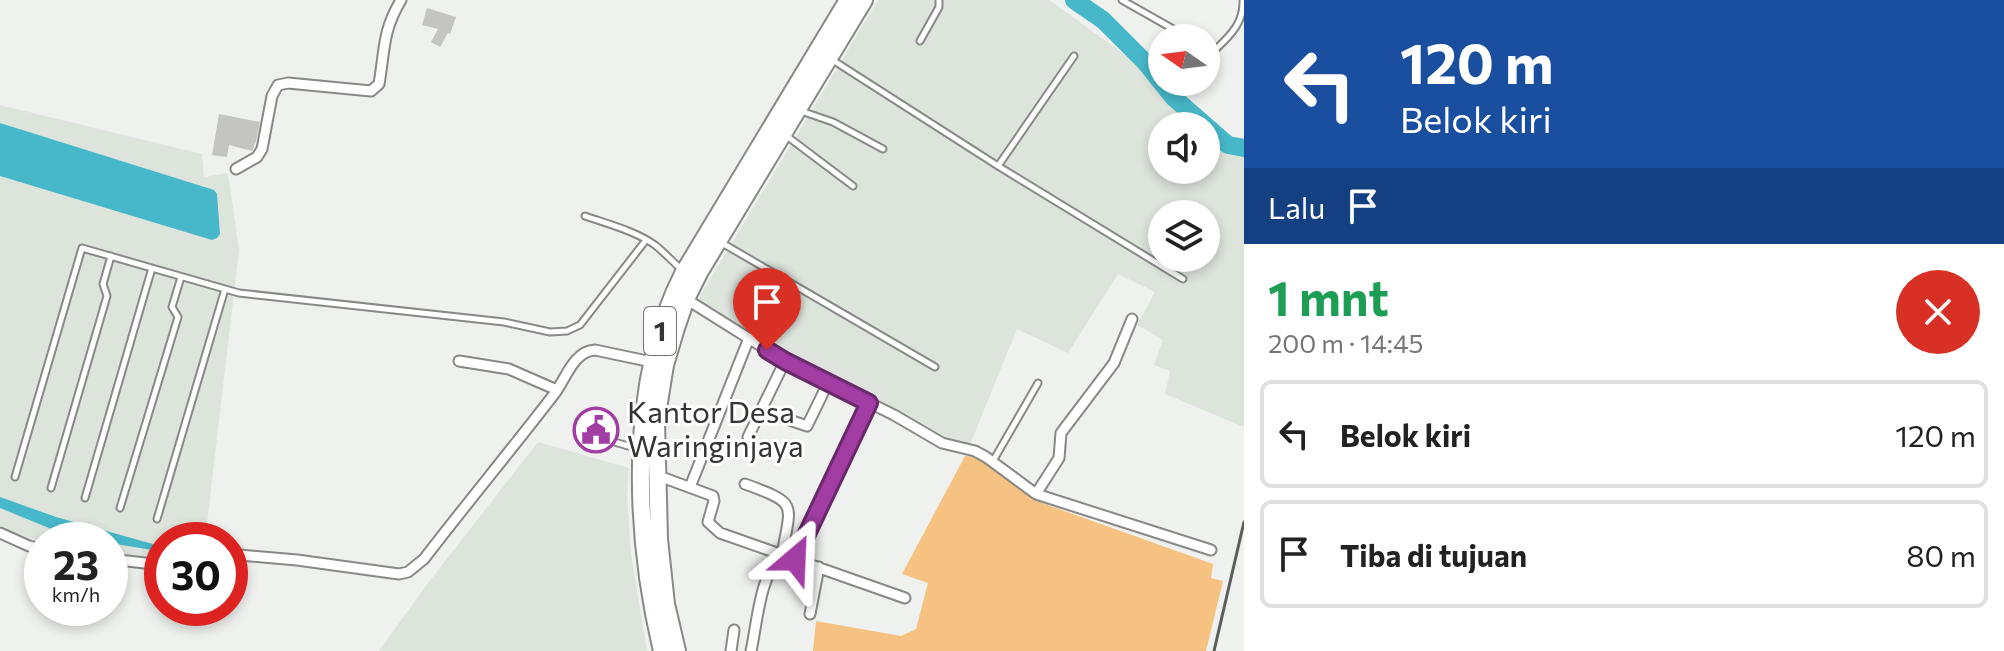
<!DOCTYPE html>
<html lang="id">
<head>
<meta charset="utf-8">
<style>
  :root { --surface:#fff; --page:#f6f6f6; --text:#222; --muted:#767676; --line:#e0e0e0 }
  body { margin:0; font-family:Commissioner,sans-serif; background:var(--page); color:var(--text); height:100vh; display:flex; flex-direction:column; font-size:30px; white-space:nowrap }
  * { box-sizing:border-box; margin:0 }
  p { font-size:26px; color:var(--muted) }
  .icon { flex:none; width:44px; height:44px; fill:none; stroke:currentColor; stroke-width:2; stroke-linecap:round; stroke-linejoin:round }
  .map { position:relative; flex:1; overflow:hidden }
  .sheet { display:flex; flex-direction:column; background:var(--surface); width:760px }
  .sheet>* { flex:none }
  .hud { background:#1a4fa0; color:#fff; overflow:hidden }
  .needle { width:52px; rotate:284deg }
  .controls { position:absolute; left:1148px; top:24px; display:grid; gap:16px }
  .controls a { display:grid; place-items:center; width:72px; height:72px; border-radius:50%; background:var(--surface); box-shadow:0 4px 12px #0003; font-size:40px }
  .speed { position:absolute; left:24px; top:522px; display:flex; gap:16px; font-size:40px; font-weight:700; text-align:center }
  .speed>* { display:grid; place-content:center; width:104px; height:104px; border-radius:50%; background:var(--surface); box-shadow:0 4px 12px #0003; line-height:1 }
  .speed small { font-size:20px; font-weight:400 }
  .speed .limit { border:12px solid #d22; background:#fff; color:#111 }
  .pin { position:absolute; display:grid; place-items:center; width:68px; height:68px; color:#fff; margin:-82px -34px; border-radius:50% 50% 50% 0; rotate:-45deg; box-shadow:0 0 8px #0007 }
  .pin .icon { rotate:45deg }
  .me { position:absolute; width:88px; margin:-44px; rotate:26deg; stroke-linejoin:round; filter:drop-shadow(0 0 6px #0008) }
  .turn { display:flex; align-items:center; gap:28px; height:168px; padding:0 24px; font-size:36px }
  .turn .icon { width:104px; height:104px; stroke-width:2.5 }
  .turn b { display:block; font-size:56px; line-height:68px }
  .then { display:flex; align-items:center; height:76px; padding:0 24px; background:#0003; gap:16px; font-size:30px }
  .round { display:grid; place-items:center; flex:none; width:84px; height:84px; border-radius:42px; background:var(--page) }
  .headline { display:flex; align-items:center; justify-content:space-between; height:136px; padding:0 24px }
  h1 { font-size:48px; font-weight:700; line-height:60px; color:#1e9e55 }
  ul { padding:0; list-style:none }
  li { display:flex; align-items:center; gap:24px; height:108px; margin:0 16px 12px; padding:0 8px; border:4px solid var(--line); border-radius:12px }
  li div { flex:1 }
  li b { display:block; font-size:30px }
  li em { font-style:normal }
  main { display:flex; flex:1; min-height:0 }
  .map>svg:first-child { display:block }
  .built { fill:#dde4dc; fill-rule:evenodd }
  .green { fill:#f6c282 }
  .water { fill:#47b8c9 }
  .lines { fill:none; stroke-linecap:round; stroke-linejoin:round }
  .river { stroke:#47b8c9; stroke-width:18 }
  .building { fill:#c4c4c0 }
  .lane-casing { stroke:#868986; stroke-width:9 }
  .street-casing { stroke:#868986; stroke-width:13 }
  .highway-casing { stroke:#868986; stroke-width:20 }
  .lane { stroke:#fff; stroke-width:5 }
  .street { stroke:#fff; stroke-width:9 }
  .highway { stroke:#fff; stroke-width:16 }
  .rail { stroke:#5b5d5b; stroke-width:3 }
  .route-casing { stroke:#69286a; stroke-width:20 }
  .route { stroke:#a23da3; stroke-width:14 }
  .labels { text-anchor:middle; stroke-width:6; stroke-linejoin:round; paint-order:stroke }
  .shield { fill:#fff; stroke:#717271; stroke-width:2 }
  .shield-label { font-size:28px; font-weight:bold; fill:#343634 }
  .poi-label { font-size:30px; fill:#343634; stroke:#fff; text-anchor:start }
</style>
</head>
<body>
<main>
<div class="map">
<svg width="1244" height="651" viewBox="0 0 1244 651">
  <rect width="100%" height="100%" fill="#eef1ed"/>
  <path class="built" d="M878,0H1049L1178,93L1241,144L1244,142V427L1165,394L1170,371L1154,365L1163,340L1137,325L1155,292L1118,274L1068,353L1017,329L969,447L883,412L694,306ZM1162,126H1206V170H1162ZM1162,214H1206V258H1162Z
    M0,105L202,154L204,177L228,173L239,250L205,540H162V560L110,552V540L42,541L17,534L0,526Z
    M538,442L629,468L627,496L631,554L647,651H379L425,587Z"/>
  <path class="green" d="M965,456L984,458L1024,486L1031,499L1213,564L1211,578L1223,581L1206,651H813L816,621L901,636L916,629L928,583L902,574Z"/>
  <path class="water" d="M0,123L214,190L217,194L220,234L217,238L212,240L0,176Z
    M0,497L56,517L160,546L158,551L110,543V540H92L71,537L0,508Z"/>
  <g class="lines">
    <path class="river" d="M1074,0L1103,20L1145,62L1173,97L1206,126
      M1206,126L1228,145L1244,148"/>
  </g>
  <path class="building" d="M427,8L456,17L450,34L448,33L440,47L431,42L438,29L422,25Z
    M219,114L260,122L256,141L252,151L229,145L227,157L212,155Z
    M594,414L609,422L601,438L603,443L601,448L598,446L595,451L579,445Z"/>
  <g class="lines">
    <g class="lane-casing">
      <path id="lane" d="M1122,0L1189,38
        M920,41L939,7V0
        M1206,48L1216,49C1231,35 1244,22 1243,0
        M831,59L998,166L1183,279
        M801,111L833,122L883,149
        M784,134L853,186
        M998,166L1074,56
        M585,216C608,224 635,231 655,245C665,253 674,263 683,271
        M722,243L935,367
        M608,440L638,449
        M993,461L1038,383
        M15,477L82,248L239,293L504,322L550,332L567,331L580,325L646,240
        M51,488L107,296L103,284L111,256
        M85,498L152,268
        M120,508L178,317L172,307L181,277
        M157,519L225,289"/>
    </g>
    <g class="street-casing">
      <path id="street" d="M236,169L257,157L262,149L272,96L278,85L288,83L371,91L379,84C385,50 382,32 401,0
        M686,299L785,361L894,415L942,443L975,451L986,457L1036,494L1211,550
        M459,361L509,369L557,390
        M760,410L807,426L828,383
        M748,437L785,361
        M656,475L713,496L714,501L708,522L720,533L905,598
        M745,484C799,504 791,502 782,555C760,573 757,624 751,651
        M690,487L749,338
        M1036,494L1059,458L1061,433L1114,363L1132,319
        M0,533L29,546L42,549
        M230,557L240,555L297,560L399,574L408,572L424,559C467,503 512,449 555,393C566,378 574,351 595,350L652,362
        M110,559L162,565
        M795,559L869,403
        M810,614L819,567
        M731,651L734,630"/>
    </g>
    <g class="highway-casing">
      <path id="highway" d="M662,651C634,533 627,383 684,272L848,0
        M677,651L666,604L659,539L656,421L665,365L676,328L686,299L700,271L864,0"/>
    </g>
    <use href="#lane" class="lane"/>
    <use href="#street" class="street"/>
    <use href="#highway" class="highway"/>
    <path class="rail" d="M1214,651L1244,522"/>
  </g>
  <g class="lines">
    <g class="route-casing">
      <path id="route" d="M767,350L785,361L869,403L795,559"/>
    </g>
    <use href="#route" class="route"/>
  </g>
  <defs>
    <g id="civic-ring" transform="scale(2.3)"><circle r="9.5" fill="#fff" stroke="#a23da3" stroke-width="1.5"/><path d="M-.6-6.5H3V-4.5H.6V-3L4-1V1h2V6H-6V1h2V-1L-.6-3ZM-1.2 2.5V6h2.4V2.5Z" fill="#a23da3"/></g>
  </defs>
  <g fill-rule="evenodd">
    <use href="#civic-ring" x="596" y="430"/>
  </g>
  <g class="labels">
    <rect class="shield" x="644" y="307" width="32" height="48" rx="6"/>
    <g class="shield-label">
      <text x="660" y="341">1</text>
    </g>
    <g class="poi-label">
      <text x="627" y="423">Kantor Desa<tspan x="627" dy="34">Waringinjaya</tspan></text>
    </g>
  </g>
</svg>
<div class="controls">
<a><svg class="needle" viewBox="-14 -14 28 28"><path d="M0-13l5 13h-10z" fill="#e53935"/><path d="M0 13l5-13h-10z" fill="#767676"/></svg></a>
<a><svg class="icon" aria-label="sound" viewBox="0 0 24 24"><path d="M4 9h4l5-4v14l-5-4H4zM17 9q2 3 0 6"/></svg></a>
<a><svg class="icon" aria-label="layers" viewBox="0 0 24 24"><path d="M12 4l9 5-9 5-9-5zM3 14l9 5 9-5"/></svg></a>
</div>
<div class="speed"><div>23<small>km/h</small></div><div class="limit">30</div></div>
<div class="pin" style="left:767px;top:350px;background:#d93025"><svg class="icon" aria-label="arrive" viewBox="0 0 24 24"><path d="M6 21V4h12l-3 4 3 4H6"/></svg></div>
<svg class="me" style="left:795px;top:559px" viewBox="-20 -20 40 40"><path d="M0-17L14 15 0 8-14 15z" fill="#a23da3" stroke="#fff" stroke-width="4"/></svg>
</div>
<section class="sheet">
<div class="hud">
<div class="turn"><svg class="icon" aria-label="left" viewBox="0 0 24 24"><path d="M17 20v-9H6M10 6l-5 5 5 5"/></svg><div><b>120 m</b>Belok kiri</div></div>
<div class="then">Lalu<svg class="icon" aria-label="arrive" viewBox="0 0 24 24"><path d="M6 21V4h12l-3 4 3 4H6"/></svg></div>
</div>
<div class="headline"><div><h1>1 mnt</h1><p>200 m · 14:45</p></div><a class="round" style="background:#d93025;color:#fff"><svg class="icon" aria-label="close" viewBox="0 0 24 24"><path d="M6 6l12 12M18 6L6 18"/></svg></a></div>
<ul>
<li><svg class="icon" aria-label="left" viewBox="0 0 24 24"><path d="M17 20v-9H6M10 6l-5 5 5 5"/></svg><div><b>Belok kiri</b></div><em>120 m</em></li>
<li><svg class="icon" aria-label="arrive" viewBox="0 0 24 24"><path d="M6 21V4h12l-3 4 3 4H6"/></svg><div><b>Tiba di tujuan</b></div><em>80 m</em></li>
</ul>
</section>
</main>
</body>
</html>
